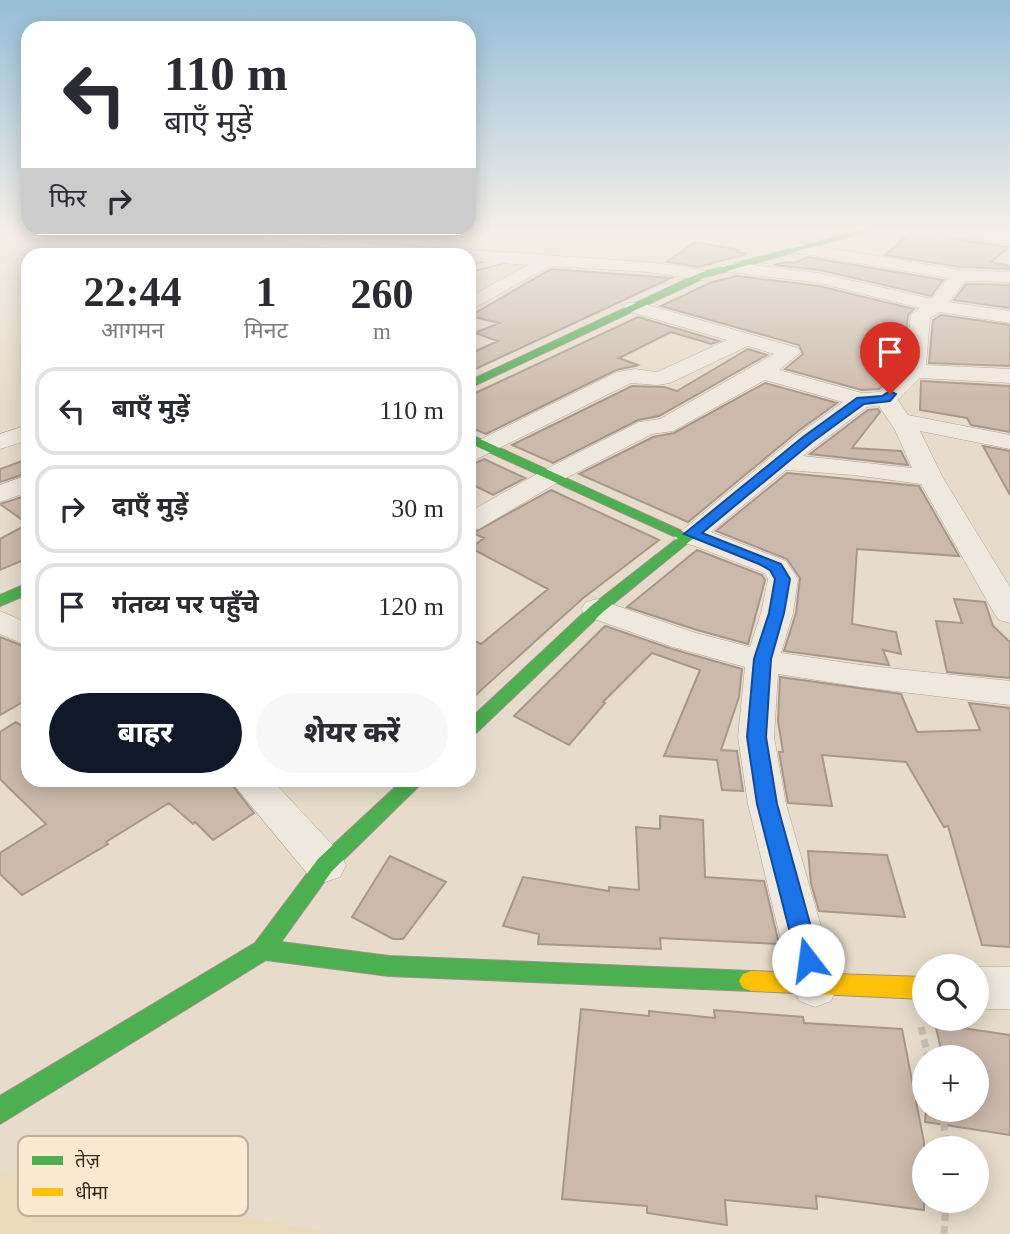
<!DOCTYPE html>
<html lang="hi">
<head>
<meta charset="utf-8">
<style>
  :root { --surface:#fff; --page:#f7f7f7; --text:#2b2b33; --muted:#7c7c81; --line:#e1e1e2; --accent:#111827 }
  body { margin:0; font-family:"Times New Roman","Noto Sans Devanagari",serif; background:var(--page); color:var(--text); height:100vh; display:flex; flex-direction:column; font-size:26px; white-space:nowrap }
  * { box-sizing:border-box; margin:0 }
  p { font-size:23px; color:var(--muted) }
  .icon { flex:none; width:38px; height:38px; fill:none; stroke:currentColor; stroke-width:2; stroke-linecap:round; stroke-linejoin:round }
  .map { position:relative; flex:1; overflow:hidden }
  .side { position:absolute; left:21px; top:248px; width:455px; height:539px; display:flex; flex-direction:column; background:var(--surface); border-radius:21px; box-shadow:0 4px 18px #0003 }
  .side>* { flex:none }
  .guide { position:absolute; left:21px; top:21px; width:455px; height:214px; border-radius:21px; box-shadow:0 4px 18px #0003; background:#fff; color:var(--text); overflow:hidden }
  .tools { position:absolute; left:912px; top:954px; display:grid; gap:14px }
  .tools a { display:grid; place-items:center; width:77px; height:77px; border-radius:50%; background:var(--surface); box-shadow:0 4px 18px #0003; font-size:35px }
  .pin { position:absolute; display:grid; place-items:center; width:60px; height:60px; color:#fff; margin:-72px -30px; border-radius:50% 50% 50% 0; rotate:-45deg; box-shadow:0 0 7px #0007 }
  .pin .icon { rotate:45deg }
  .me { position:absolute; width:77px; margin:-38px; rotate:345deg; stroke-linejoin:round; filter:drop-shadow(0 0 5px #0008) }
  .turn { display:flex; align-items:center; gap:24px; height:147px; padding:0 28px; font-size:32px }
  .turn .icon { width:91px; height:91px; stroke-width:2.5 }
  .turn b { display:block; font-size:49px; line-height:60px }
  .then { display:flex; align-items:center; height:66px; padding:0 28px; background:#0003; gap:14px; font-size:26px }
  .eta { display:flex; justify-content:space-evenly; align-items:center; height:119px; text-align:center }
  .eta b { font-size:42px; font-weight:800; line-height:49px }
  .button { display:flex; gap:14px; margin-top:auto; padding:14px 28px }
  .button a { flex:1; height:80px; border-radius:42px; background:var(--accent); color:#fff; font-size:28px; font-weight:800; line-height:80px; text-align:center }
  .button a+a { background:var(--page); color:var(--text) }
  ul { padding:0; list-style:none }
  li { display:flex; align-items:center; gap:21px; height:88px; margin:0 14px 10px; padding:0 14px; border:4px solid var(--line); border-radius:21px }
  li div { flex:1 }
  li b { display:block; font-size:26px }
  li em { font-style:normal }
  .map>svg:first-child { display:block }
  .farmland { fill:#e8dbba }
  .building { fill:#cbbaac; stroke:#a7978b; stroke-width:2 }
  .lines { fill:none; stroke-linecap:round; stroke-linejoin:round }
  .lane-casing { stroke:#aca195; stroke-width:2 }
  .street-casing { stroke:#aca195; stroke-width:1 }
  .fast-casing { stroke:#9b9185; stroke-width:2 }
  .slow-casing { stroke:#9b9185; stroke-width:2 }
  .path { stroke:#c7bfb5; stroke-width:7; stroke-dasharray:8 5; stroke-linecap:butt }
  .lane { fill:#eee8df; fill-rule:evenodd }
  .street { fill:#eee8df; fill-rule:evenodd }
  .fast { fill:#4caf50; fill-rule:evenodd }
  .slow { fill:#ffc107; fill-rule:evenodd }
  .route { fill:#1a73e8; stroke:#114b97; stroke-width:2 }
  .key { fill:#f9ead1; stroke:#c0b09b; stroke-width:2 }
  .key-label { font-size:19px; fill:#3c291c }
</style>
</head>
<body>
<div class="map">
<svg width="1010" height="1234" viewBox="0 0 1010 1234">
  <rect width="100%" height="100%" fill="#e7dccb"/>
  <path class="farmland" d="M0,1174L338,1234H0Z"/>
  <path class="building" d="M914,230H938L948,238L1009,247L991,262L1010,266V269L960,267L885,255Z
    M695,242L739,250L737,252L747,254L698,267L667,262Z
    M807,257L943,280L931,296L820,270L774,265L787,262L794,263Z
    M551,269L671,278L469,372V354L498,341L475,333L499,323L470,316Z
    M737,276L819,286L914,309L908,315L902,368L879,389L862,390L785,369L803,354L799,345L661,306L712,282Z
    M966,284L1010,285V308L954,300Z
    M941,315L1010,325V366L929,363L933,320Z
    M638,317L719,341L711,344L671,332L619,358L638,365L635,366L616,370L486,434L469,427V396Z
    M748,349L767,355L659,416L638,420L553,463L512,445L632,386L664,387L677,391Z
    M921,381L1010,386V432L971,425L967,418L920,410Z
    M765,383L837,403L797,432L688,522L579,474L653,437L674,433Z
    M878,409L880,412L852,448L901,451L908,465L810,454L868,410Z
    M983,446L1010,451V495Z
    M28,459V473L0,482V469Z
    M484,459L525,478L493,495L469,483V466Z
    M787,473L919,486L959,556L857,549L852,624L896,632L901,654L883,650L889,665L784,651L796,613L800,578L787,559L716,531Z
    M551,490L659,540L582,599L469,701V638L481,644L548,589L471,548L484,538L473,533Z
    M28,495V558L0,570V539L28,524L0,504Z
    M697,550L762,575L765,580L748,644L697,630L627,607Z
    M954,599L985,602L993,626L1010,642V678L947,672L936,621L962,623Z
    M605,626L672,649L742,669L739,697L721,750L737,751L743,791L722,790L717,760L664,756L700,670L652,653L603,702L605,703L569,745L514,716Z
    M0,637L28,648V699L0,715Z
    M780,677L901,694L917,732L980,730L969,703L1010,708V947L982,945L948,826L944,827L906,762L822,755L832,806L788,803L779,752H783L778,721Z
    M16,722L28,730V780H228L254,813L213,840L195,822L193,824L169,803L106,842L108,844L22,895L0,874V853L46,824L0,779V732Z
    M660,816L703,820L705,877L764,881L779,944L660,938L661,949L538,944L539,934L503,926L523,877L609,891V887L639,890L636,827L660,829Z
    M808,851L887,855L905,917L819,911L811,883Z
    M390,856L446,882L403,939H393L352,917Z
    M581,1009L649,1016V1011L715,1018L714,1010L803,1017L804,1023L902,1029L924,1142V1210L816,1196L817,1209L725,1200L727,1225L647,1213V1206L562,1199Z
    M935,1024L1010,1035V1135L925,1122L926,1110H976V1057H943Z"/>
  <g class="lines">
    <g class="lane-casing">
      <path id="lane" d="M508,256L511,257V261L469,272V266Z"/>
    </g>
    <g class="street-casing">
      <path id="street" d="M231,230H270L365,243L648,262L703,270L712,275L703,280L648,272L550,266L469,311V297L528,265L469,261V256L365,253L239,235Z
        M940,230H978L1010,234V244L948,235Z
        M798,243L960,270L1010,272V282L965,281L949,302L1010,311V323L940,312L930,318L926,365L1010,369V383L920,378L898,400L908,415L1010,435V449L920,431L943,478L1010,587V623L999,620L994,613L921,484L853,475L786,470L711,532L786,561L798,579L793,613L781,653L861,665L1010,681V705L861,687L778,674L774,737L786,804L838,986L831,1001L815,1007L799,1001L792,986L748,804L738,737L745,667L673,647L586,616L581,609L586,602L597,599L696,633L750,647L761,613L768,579L764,573L692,545L678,543L674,537L799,434L843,402L765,380L673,431L652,434L562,480L479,529L469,531V512L544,470L639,422L660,419L774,354L748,346L670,383L657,385L631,383L469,463V445L617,372L635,369L657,372L727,340L627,311L624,307L627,303H641L798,348L801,352L779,370L862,393L880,392L904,369L911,315L920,308L819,283L729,272L720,267L729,262L819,273L932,299L948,278L792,252L790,248L792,244ZM879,406L895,430L912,468L803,456L867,407Z
        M28,425V440L0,449V434Z
        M28,475V492L0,502V485Z
        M0,611L28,623V646L0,634Z
        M230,780H272L340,853L346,865L340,877L325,882L310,877Z
        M976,967H1010V1009H976Z"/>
    </g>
    <g class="fast-casing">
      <path id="fast" d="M861,230H872L706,277L469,388V381L700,273Z
        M469,434L695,537L603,612L475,734L469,736V720L591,606L678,538L469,443Z
        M28,583V594L0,606V595Z
        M403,780H425L332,871L281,942L389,956L751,971L759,974L763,981L759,988L751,991L389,976L266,960L0,1124V1096L255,943L318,859Z"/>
    </g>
    <g class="slow-casing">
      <path id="slow" d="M751,971L924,977V999L751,991L743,988L739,981L743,974Z"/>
    </g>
    <path class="path" d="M921,1027L928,1057
      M941,1110L948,1148
      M944,1234L946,1200"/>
    <use href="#lane" class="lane"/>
    <use href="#street" class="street"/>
    <use href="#fast" class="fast"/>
    <use href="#slow" class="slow"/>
  </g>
  <linearGradient id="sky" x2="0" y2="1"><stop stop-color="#95bdd7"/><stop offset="0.57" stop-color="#f4efe8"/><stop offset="1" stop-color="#f4efe8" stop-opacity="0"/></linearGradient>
  <rect width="1010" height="402" fill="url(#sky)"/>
  <path class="route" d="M890,391L896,394L890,401L864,404L812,442L702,533L781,564L790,579L784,613L771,659L766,737L777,804L820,960L817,967L808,970L800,967L797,960L757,804L747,737L754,659L769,613L775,579L770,570L759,564L684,534L803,437L857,398L882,396Z"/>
  <rect x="18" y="1136" width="230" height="80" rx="10" class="key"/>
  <rect x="32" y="1156" width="31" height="9" fill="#4caf50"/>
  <rect x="32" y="1188" width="31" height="8" fill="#ffc107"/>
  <g class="key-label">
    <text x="75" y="1167">तेज़</text>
    <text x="75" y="1199">धीमा</text>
  </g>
</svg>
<div class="tools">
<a><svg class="icon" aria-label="search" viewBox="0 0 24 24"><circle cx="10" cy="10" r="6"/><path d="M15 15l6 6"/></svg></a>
<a>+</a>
<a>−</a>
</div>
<div class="pin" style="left:890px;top:394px;background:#d93025"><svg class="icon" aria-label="arrive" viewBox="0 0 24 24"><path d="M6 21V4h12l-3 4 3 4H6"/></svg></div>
<svg class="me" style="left:808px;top:960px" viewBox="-20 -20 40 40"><circle r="19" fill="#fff"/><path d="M0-13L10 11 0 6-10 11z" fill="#1a73e8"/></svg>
<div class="guide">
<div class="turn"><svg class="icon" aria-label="left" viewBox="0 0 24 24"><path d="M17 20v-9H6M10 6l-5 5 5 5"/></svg><div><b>110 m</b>बाएँ मुड़ें</div></div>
<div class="then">फिर<svg class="icon" aria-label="right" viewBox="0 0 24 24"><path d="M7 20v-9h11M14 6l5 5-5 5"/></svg></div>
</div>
<section class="side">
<div class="eta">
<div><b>22:44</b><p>आगमन</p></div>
<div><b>1</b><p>मिनट</p></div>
<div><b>260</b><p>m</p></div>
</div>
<ul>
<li><svg class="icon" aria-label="left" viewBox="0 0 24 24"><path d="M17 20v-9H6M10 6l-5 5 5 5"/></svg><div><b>बाएँ मुड़ें</b></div><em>110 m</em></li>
<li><svg class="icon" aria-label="right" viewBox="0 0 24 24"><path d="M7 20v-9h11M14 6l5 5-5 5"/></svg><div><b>दाएँ मुड़ें</b></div><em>30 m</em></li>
<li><svg class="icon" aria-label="arrive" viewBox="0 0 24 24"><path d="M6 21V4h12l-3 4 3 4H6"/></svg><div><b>गंतव्य पर पहुँचे</b></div><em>120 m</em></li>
</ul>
<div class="button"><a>बाहर</a><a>शेयर करें</a></div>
</section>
</div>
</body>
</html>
